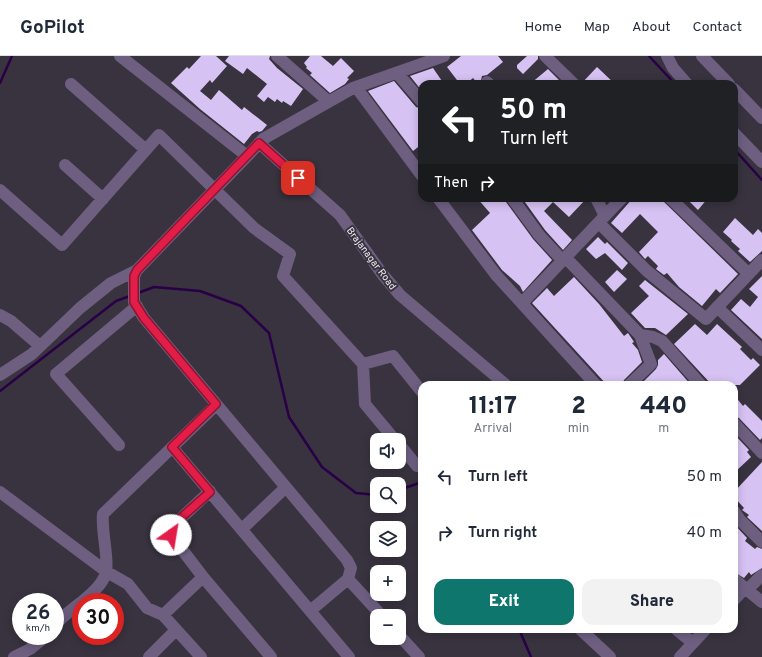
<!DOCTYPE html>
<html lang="en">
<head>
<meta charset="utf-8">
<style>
  :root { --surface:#fff; --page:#f2f2f3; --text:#1f2937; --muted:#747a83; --line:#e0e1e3; --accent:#0f766e }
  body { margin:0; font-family:Overpass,sans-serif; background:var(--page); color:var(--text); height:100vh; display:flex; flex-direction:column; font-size:15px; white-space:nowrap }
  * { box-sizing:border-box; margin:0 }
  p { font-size:13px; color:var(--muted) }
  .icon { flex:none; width:22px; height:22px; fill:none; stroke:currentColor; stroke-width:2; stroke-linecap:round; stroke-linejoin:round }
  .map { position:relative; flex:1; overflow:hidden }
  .side { position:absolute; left:418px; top:325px; width:320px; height:252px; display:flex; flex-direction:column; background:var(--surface); border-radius:12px; box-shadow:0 2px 10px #0003 }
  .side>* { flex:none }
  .guide { position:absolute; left:418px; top:24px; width:320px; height:122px; border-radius:12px; box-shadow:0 2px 10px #0003; background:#202124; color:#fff; overflow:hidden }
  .tools { position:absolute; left:370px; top:377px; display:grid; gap:8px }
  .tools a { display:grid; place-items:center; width:36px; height:36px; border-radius:8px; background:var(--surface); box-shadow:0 2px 10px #0003; font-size:20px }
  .speed { position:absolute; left:12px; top:537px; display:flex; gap:8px; font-size:20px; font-weight:700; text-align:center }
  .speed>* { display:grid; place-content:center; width:52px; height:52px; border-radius:50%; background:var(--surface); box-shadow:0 2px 10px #0003; line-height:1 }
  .speed small { font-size:10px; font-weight:400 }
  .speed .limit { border:6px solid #d22; background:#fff; color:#111 }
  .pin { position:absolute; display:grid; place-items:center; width:34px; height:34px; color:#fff; margin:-17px; border-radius:8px; box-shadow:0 2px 6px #0006 }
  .me { position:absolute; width:44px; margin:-22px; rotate:32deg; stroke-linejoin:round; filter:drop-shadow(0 0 3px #0008) }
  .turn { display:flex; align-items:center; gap:14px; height:84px; padding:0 16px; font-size:18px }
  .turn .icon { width:52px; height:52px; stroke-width:2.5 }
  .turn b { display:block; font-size:28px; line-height:34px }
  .then { display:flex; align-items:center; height:38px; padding:0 16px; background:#0003; gap:8px; font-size:15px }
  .eta { display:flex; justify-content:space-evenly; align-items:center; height:68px; text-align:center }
  .eta b { font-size:24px; font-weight:800; line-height:28px }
  .cta { display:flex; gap:8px; margin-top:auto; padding:8px 16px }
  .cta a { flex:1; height:46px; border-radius:12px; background:var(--accent); color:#fff; font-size:16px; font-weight:800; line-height:46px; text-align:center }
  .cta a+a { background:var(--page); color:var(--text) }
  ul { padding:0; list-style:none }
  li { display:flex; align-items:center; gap:12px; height:56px; padding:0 16px }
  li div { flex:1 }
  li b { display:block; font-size:15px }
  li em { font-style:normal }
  header { display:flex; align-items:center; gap:24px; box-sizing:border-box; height:56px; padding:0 20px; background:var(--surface); border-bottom:1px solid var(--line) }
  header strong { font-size:19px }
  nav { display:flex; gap:22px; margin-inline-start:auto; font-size:14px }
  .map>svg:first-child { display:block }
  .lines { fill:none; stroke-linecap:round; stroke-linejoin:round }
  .stream { stroke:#290047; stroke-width:2.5 }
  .building { fill:#d7c2f4 }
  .minor { stroke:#6e5f81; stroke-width:12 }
  .route-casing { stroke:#92132f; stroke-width:10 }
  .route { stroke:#e11d48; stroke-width:7 }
  .labels { text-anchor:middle; stroke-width:4; stroke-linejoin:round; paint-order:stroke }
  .street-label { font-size:10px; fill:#ebe8ef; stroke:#38333f }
</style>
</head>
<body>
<header>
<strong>GoPilot</strong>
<nav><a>Home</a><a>Map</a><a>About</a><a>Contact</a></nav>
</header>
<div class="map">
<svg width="762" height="601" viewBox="0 0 762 601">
  <rect width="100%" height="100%" fill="#38333f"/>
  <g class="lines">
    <path class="stream" d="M649,0L675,28
      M0,27L12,0
      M734,93L762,124
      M138,237L154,231L200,235L241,250L269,277L289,361L322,411L356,437L377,439
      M0,335L116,245L130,240
      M399,434L422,426
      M519,573L531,601"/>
  </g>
  <path class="building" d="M201,0H216L227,10L212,27L210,24L200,35L211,44L219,34L242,54L244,51L267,69L262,75L259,76L257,75L252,78L244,88L200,53L171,27L187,11L189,13Z
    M229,0H270L269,3L277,12L303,33L291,50L283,45L282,47L277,43L275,46L268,41L264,46L257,40L267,28L247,12L243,18L225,5Z
    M310,0H321L333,10L341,2L354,15L347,22L349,23L345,28L330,37L310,19L312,17L306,12L307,11L304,7Z
    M461,0H498L503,6L487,19L482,20L480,28H478L473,22L466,28H460L447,11Z
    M527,0H538V3L523,18L517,12V9Z
    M597,11L615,28H581Z
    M433,12L444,28H422V35L410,20Z
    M548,13L563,28H530Z
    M394,25L416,51L422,53V88L413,95L368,35Z
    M477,142H505L506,146L533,183L552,204L523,236L520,230L502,214L472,174L490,157Z
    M522,142H587L569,161L553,146L544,155L572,184L563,194L545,174Z
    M633,142H660L738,218L720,237L716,233L702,250L679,231L667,217L664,219L656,213L658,210L648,200L645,203L639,196L658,176L640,158L622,177L611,167Z
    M686,142H708L698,154Z
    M735,162L753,179L758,173L762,177V195L750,206L738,195L740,193L731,185L732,184L723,176Z
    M598,181L605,188L607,186L628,207L622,214L605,197L596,203L586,193Z
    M617,214L627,223L614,236L605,226Z
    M762,220V283L731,254L741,243L750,251L758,241L749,233Z
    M574,221L599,248L624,280L628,277L634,286L632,287L638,294L642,306L624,324L622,329H607L532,247L547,232L554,240Z
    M645,224L688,258L666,279L655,272H645L631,257L649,240L639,230Z
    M695,268L707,279L717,268L742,291L740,293L751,304L753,302L760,309L740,329H712L674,288Z
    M664,298L691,329H643L642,327L656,313L658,309V304Z
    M734,339L743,350L745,348L762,365V382L760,384L739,362L734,360Z
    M734,378L749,394L747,396L751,401L734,417Z
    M762,406V475L747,461L749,459L742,454L744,452L734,441V436Z
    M734,468L747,482L745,485L755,493L757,491L762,493V512L751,519L749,516L744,522L734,516Z"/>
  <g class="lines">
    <path class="minor" d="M120,0L247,100
      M277,0L328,45
      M545,0L574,28
      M667,0L673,12L687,28
      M702,0L729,28
      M397,17L422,46
      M487,26L489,28
      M71,28L146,94
      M356,31L422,120
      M734,33L762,62
      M734,77L762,106
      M259,87L340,159L383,219L400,239L506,329
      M65,109L103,143
      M0,134L62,189L159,79L254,172L290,198L283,220L363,308L365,348L395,384
      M438,142L496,219L596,329
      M512,142L539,179L563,205
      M596,142L605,160
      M670,142L749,218
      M599,167L647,215L706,263L762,204
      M566,202L640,279L651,308L629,329
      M137,214L134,220V246L144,262L347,504L351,512L348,523L310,555
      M522,247L622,142
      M717,251L762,294
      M0,259L11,265L40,290
      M640,279L653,281L662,285L701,329
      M363,308L393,300L422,336
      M0,319L32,298L80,252L111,227L137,214L251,96L263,83L353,32L444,0
      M734,367L762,397
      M399,388L417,410L422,408
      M119,389L56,318L137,250
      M172,391L349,601
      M210,435L175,468L171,479L203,521L271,601
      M0,436L107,516L128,528L147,552L163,559L201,601
      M734,455L740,464L762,486
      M242,473L286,431
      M348,523L382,560
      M734,523L762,546
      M747,534L762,519
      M734,544L745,532
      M163,559L203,521
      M55,569C68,553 102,536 106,516C109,503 101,474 103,458L216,349
      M580,573L610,601
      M676,573L693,587
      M399,579L419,601
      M14,601L30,593L46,580
      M149,601L176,574
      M680,601L706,573"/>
  </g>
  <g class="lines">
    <g class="route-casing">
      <path id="route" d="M171,479L174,468L210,436L172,391L216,348L144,262L134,246V220L137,214L259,87L298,122"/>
    </g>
    <use href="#route" class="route"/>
  </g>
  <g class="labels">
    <g class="street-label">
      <text transform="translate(372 202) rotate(53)" y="4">Brajanagar Road</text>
    </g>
  </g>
</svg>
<div class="tools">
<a><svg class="icon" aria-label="sound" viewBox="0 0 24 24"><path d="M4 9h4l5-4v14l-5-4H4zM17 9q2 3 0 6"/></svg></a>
<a><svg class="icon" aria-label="search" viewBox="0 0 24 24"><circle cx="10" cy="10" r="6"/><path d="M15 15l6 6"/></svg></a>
<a><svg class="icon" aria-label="layers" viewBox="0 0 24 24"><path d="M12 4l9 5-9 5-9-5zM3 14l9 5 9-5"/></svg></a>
<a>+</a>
<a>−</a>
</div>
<div class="speed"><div>26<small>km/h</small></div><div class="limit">30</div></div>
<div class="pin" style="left:298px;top:122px;background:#d93025"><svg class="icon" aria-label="arrive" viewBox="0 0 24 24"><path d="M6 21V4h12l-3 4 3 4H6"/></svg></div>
<svg class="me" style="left:171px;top:479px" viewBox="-20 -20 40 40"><circle r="19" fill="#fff"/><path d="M0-13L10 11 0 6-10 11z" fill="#e11d48"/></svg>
<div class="guide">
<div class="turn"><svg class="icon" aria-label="left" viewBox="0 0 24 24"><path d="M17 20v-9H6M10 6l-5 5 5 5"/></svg><div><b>50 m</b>Turn left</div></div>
<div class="then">Then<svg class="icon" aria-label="right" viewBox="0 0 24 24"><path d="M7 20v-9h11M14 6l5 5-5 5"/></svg></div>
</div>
<section class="side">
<div class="eta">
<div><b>11:17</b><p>Arrival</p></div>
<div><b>2</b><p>min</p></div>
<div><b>440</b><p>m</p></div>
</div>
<ul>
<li><svg class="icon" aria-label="left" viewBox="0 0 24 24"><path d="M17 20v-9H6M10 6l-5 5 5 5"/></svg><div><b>Turn left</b></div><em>50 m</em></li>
<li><svg class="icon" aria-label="right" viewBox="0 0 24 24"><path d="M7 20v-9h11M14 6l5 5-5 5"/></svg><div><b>Turn right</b></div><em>40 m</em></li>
</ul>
<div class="cta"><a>Exit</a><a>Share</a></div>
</section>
</div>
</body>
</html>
